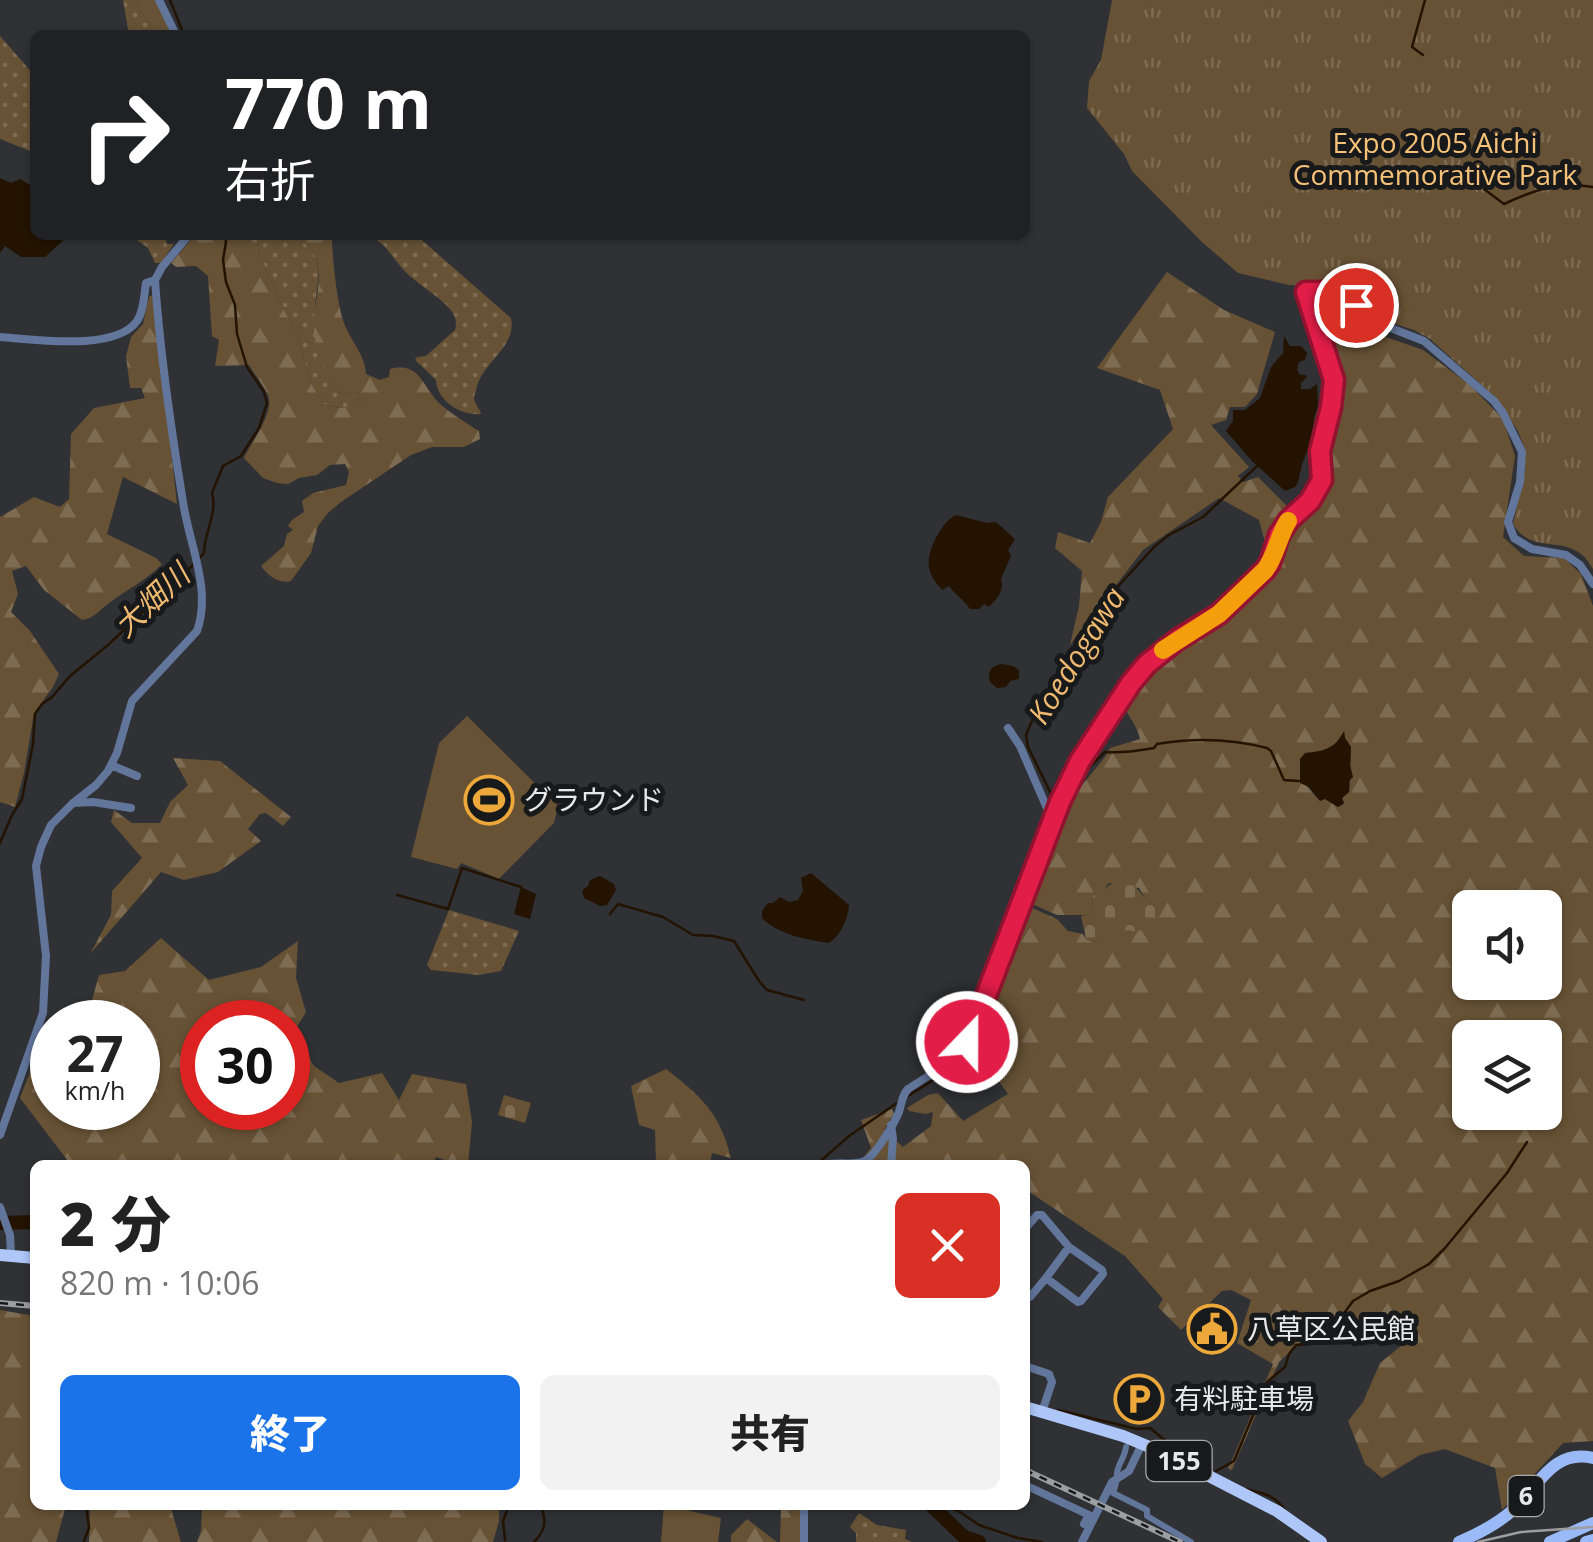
<!DOCTYPE html>
<html lang="ja">
<head>
<meta charset="utf-8">
<style>
  :root { --surface:#fff; --page:#f2f2f2; --text:#222; --muted:#767676; --accent:#1a73e8 }
  body { margin:0; font-family:"Open Sans","Noto Sans JP",sans-serif; background:var(--page); color:var(--text); height:100vh; display:flex; flex-direction:column; font-size:38px; white-space:nowrap }
  * { box-sizing:border-box; margin:0 }
  p { font-size:32px; color:var(--muted) }
  .icon { flex:none; width:55px; height:55px; fill:none; stroke:currentColor; stroke-width:2; stroke-linecap:round; stroke-linejoin:round }
  .map { position:relative; flex:1; overflow:hidden }
  .side { position:absolute; left:30px; top:1160px; width:1000px; height:350px; display:flex; flex-direction:column; background:var(--surface); border-radius:15px; box-shadow:0 2px 8px #0004 }
  .side>* { flex:none }
  .banner { position:absolute; left:30px; top:30px; width:1000px; height:210px; border-radius:15px; box-shadow:0 2px 8px #0004; background:#202124; color:#fff; overflow:hidden }
  .tools { position:absolute; left:1452px; top:890px; display:grid; gap:20px }
  .tools a { display:grid; place-items:center; width:110px; height:110px; border-radius:15px; background:var(--surface); box-shadow:0 2px 8px #0004; font-size:50px }
  .speed { position:absolute; left:30px; top:1000px; display:flex; gap:20px; font-size:50px; font-weight:700; text-align:center }
  .speed>* { display:grid; place-content:center; width:130px; height:130px; border-radius:50%; background:var(--surface); box-shadow:0 2px 8px #0004; line-height:1 }
  .speed small { font-size:25px; font-weight:400 }
  .speed .limit { border:15px solid #d22; background:#fff; color:#111 }
  .pin { position:absolute; display:grid; place-items:center; width:85px; height:85px; color:#fff; margin:-42px; border:5px solid #fff; border-radius:50%; box-shadow:0 2px 10px #0007 }
  .me { position:absolute; width:110px; margin:-55px; rotate:22deg; stroke-linejoin:round; filter:drop-shadow(0 0 8px #0008) }
  .turn { display:flex; align-items:center; gap:35px; height:210px; padding:0 30px; font-size:45px }
  .turn .icon { width:130px; height:130px; stroke-width:2.5 }
  .turn b { display:block; font-size:70px; line-height:85px }
  .round { display:grid; place-items:center; flex:none; width:105px; height:105px; border-radius:15px; background:var(--page) }
  .summary { display:flex; align-items:center; justify-content:space-between; height:170px; padding:0 30px }
  h1 { font-size:60px; font-weight:800; line-height:75px }
  .button { display:flex; gap:20px; margin-top:auto; padding:20px 30px }
  .button a { flex:1; height:115px; border-radius:15px; background:var(--accent); color:#fff; font-size:40px; font-weight:800; line-height:115px; text-align:center }
  .button a+a { background:var(--page); color:var(--text) }
  .map>svg:first-child { display:block }
  .grass { fill:url(#grass-dots) }
  .forest { fill:url(#forest-firs); fill-rule:evenodd }
  .cemetery { fill:url(#cemetery-stones) }
  .park { fill:url(#park-tufts) }
  .pitch { fill:#675235 }
  .water { fill:#231300 }
  .lines { fill:none; stroke-linecap:round; stroke-linejoin:round }
  .stream { stroke:#231300; stroke-width:2.5 }
  .river { stroke:#231300; stroke-width:14 }
  .pedestrian { stroke:#62759b; stroke-width:6 }
  .minor { stroke:#62759b; stroke-width:8 }
  .primary { stroke:#9ab9f7; stroke-width:12 }
  .trunk { stroke:#aec7f8; stroke-width:12 }
  .tram { stroke:#9c9ea1; stroke-width:2.5 }
  .rail-casing { stroke:#9c9ea1; stroke-width:6 }
  .rail { stroke:#18191b; stroke-width:2.5; stroke-dasharray:8; stroke-linecap:butt }
  .route-casing { stroke:#92132f; stroke-width:25 }
  .route { stroke:#e11d48; stroke-width:18 }
  .slow { stroke:#f59e0b; stroke-width:18 }
  .labels { text-anchor:middle; stroke-width:10; stroke-linejoin:round; paint-order:stroke }
  .shield { fill:#18191b; stroke:#a8aaac; stroke-width:2.5 }
  .shield-label { font-size:25px; font-weight:bold; fill:#e6e8ea }
  .park-label { font-size:28px; fill:#f7c278; stroke:#18191b }
  .poi-label { font-size:28px; fill:#e6e8ea; stroke:#18191b; text-anchor:start }
  .water-label { font-size:30px; font-style:italic; fill:#efba70; stroke:#18191b }
</style>
</head>
<body>
<div class="map">
<svg width="1593" height="1542" viewBox="0 0 1593 1542">
  <defs>
    <pattern id="grass-dots" width="8" height="8" patternUnits="userSpaceOnUse" patternTransform="scale(2.5)"><rect width="8" height="8" fill="#675235"/><path d="M2 2h.1M6 6h.1" fill="none" stroke="#7d6b52" stroke-width="1.8" stroke-linecap="round"/></pattern>
    <pattern id="forest-firs" width="22" height="20" patternUnits="userSpaceOnUse" patternTransform="scale(2.5)"><rect width="22" height="20" fill="#675235"/><path d="M5 1l3.5 6h-7zM16 11l3.5 6h-7z" fill="#7d6b52"/></pattern>
    <pattern id="cemetery-stones" width="16" height="16" patternUnits="userSpaceOnUse" patternTransform="scale(2.5)"><rect width="16" height="16" fill="#675235"/><path d="M2 7V4a2 2 0 0 1 4 0v3zM10 15v-3a2 2 0 0 1 4 0v3z" fill="#7d6b52"/></pattern>
    <pattern id="park-tufts" width="24" height="20" patternUnits="userSpaceOnUse" patternTransform="scale(2.5)"><rect width="24" height="20" fill="#675235"/><path d="M3 7l-1-3M5 7V3M7 7l1-3M15 17l-1-3M17 17v-4M19 17l1-3" fill="none" stroke="#7d6b52"/></pattern>
  </defs>
  <rect width="100%" height="100%" fill="#2f3135"/>
  <path class="grass" d="M123,0H134L155,35H129Z
    M0,36L35,76V153L0,139Z
    M130,235H165L167,244H174L161,263H155L148,248Z
    M256,235H297C301,241 309,245 313,252C323,270 316,289 315,307C313,338 322,366 338,392L353,395L361,401L354,408H340L323,404L310,381L298,336L283,308L259,254Z
    M367,235H416L511,318C517,349 481,361 476,391C475,393 474,396 474,399C475,404 480,409 481,414C461,416 437,401 436,380L415,360L417,357L426,356L455,330C457,322 456,316 450,309C436,293 414,283 401,267C389,253 386,243 367,235Z
    M449,910L519,931L501,971L479,975L431,970L427,965Z
    M859,1513L877,1525L906,1530L905,1539L912,1542H856V1533L850,1527Z"/>
  <path class="forest" d="M134,0H156L172,35H155Z
    M195,235H256L259,254L283,308L298,336L310,381L323,404L339,408H354L361,401L353,395L338,392C327,374 316,353 314,332C311,306 327,277 313,252C309,245 301,241 297,235H332C332,257 337,303 344,323C350,340 365,354 366,374L380,380L389,377L390,369C420,361 422,386 439,403C451,414 465,422 479,431L480,439L464,447H432L411,455L341,502L328,513L318,526L311,553L291,581C279,584 268,576 261,566L284,546L287,534L293,530L288,526L292,520L304,512L302,501L313,493L346,485L349,472L345,464L330,465L317,475L299,478L288,484L277,483L263,478L244,458C251,443 275,412 268,395C263,385 255,375 249,365L215,366L219,340L212,336L208,276L196,266L176,267L171,263Z
    M1167,272L1224,310L1275,332L1257,394L1245,407H1230L1226,420L1211,425L1249,467L1238,476L1243,482L1258,477L1293,512V521L1313,501L1324,481L1325,445L1339,379L1312,298L1333,302L1353,310L1386,337L1423,350L1470,385L1503,419L1515,456L1503,537L1524,556L1564,558L1581,574L1593,606V1441L1563,1443L1502,1510L1495,1468L1445,1449L1420,1455L1382,1478L1365,1464L1348,1421L1363,1402L1380,1363L1411,1338L1398,1317L1354,1335L1332,1324L1311,1332L1279,1362L1232,1470L1228,1469L1273,1364L1237,1343L1251,1300L1231,1290L1222,1291L1181,1330L1158,1307L1163,1299L1125,1256L1025,1189V1165H857L871,1148L861,1120L892,1109L894,1114L884,1130L903,1147L931,1126L933,1112L926,1114L909,1111L907,1108L928,1095L938,1093L963,1121L1008,1094L975,1048L1030,907L1057,919L1068,931L1083,934L1086,939L1093,942L1128,929L1136,932L1156,907L1145,898L1139,888L1109,883L1102,892L1093,896L1092,908L1087,915H1057L1032,904L1078,790L1105,757L1110,748L1140,739C1137,725 1127,715 1122,702L1148,667L1177,643L1211,623L1266,572L1275,567L1280,559L1267,550L1259,520L1219,498L1143,550L1070,645L1079,606L1082,571L1055,548L1058,532L1090,543L1101,522L1108,497L1173,429L1160,390L1097,368ZM1344,732L1345,738L1351,747L1350,787L1349,792L1341,799L1344,804L1338,807L1325,799L1317,798L1305,784L1319,752L1333,747ZM1470,908H1545V982H1470ZM1470,1038H1545V1112H1470Z
    M154,294L177,504L123,477L107,534L156,558L162,564C146,581 127,589 109,603C98,611 95,618 82,620L44,590L26,566L12,571L18,594L11,612L30,631L59,674L53,687L34,713L24,773L15,807L0,802V517L34,497L60,507L69,499L71,434L94,408L145,398L141,388H130L126,356L131,337L143,324L149,297Z
    M173,758L220,761L291,817L283,826L266,813L260,814L248,829L261,841L218,872L184,880L161,872L90,954L111,915L112,891L142,858L111,822L114,810L132,823H160L170,802L188,785Z
    M161,938L209,980L261,967L298,941L296,978L306,1012L294,1032L314,1066L339,1083L382,1073L399,1100L412,1074L466,1084L472,1122L468,1165H459L436,1157L432,1165H71L20,1098L44,1037L52,1039V1108H138V1022H86L99,975L125,971ZM202,1022H288V1108H202Z
    M666,1069C701,1096 720,1113 731,1158L712,1153L710,1165H656L655,1130L639,1125L631,1086Z
    M0,1310L35,1316V1505H66L56,1542H0Z
    M90,1505H170L181,1542H89Z
    M202,1505H499V1521L493,1542H197L201,1531Z
    M781,1505H801L800,1542H780Z
    M747,1519L777,1542H731V1535Z"/>
  <path class="cemetery" d="M1127,877L1145,898L1156,907L1157,916L1145,928L1136,932L1128,930L1093,942L1086,939L1081,916L1087,915L1092,908L1093,896C1106,890 1112,880 1127,877Z
    M504,1095L531,1103L525,1123L498,1115Z"/>
  <path class="park" d="M1112,0H1593V569C1589,564 1587,558 1582,555C1560,536 1531,554 1513,524L1525,469V450L1518,431L1494,396L1430,339L1414,330L1380,319L1353,296L1335,287L1289,285L1238,273L1202,242L1132,171L1124,154L1087,108L1089,81L1101,60Z"/>
  <path class="pitch" d="M467,716L558,806L554,823L499,879L461,863L457,869L411,857L439,743Z
    M664,1505L721,1518L718,1542H661Z"/>
  <path class="water" d="M0,178L11,183L20,179L35,188V235H69L45,257H21L5,246L0,253Z
    M1284,336L1290,346H1301L1307,353L1305,360L1299,362L1297,370L1300,375H1305L1307,377L1301,383V389H1310L1317,384L1318,405L1314,418L1312,439L1302,464L1298,482L1295,487L1285,491L1252,461L1226,431L1233,421V410H1245L1260,398L1271,367L1283,353Z
    M956,515L987,523L996,522L1015,539L1008,550L1011,556L1001,579C1005,590 997,599 989,607L984,604L979,609H970C964,600 956,595 949,586L942,590C937,584 930,576 929,567C926,552 942,521 956,515Z
    M1001,664L1013,666L1019,670V679L1010,681L1006,687L997,688L990,682C987,672 991,666 1001,664Z
    M1344,731L1345,738L1351,747L1350,765L1353,777L1349,781V792L1342,798L1344,803L1338,807L1325,799L1320,801L1309,787L1300,783V759L1305,753C1324,751 1335,749 1344,731Z
    M811,873L849,905C848,919 841,935 829,943C807,940 777,934 762,918V911L768,903H773L780,897L789,902L798,900L803,891L801,878Z
    M600,876L614,884L616,890L607,905L600,906L584,898L582,891L588,886L590,880Z
    M521,887L536,894L530,919L514,914Z"/>
  <g class="lines">
    <path class="stream" d="M170,0L184,35
      M1423,55L1412,47L1425,0
      M1484,189L1504,204C1534,190 1560,181 1593,187
      M1057,806L1028,747L1026,735L1035,714L1077,641L1102,604L1155,546L1169,535L1203,517L1257,466
      M1061,823L1078,778L1105,752C1121,753 1138,751 1154,748L1157,744C1193,738 1231,739 1267,748L1271,751L1284,780L1299,781
      M0,843L12,815L22,799L33,744L35,714L42,704L52,697L70,676L108,645L145,610L162,598L204,553C204,532 218,513 212,493L223,466L241,456L259,428L267,403L264,392L247,367L237,334L235,305L226,282L223,260L226,242L225,235
      M397,895L448,909L462,868L521,887
      M610,914L618,904L663,917L693,935L713,936L734,941L759,981L767,990L804,1000
      M908,1096L951,1069L975,1041L1061,824L1060,813
      M816,1165L849,1136L897,1103
      M1058,1410L1137,1429L1150,1428L1167,1442L1169,1448
      M1216,1471L1234,1461L1267,1382L1285,1367L1289,1354L1296,1345L1307,1344L1329,1334L1353,1301L1370,1291L1399,1281L1429,1264L1445,1248L1507,1173L1527,1142
      M1246,1489C1263,1493 1275,1495 1285,1510
      M943,1505L960,1512L979,1525L1018,1538L1042,1542
      M505,1540L503,1521L509,1505
      M84,1541L89,1528L86,1505
      M534,1542C546,1530 547,1520 540,1505"/>
    <path class="river" d="M0,1223L35,1222
      M931,1505L964,1537L979,1542"/>
    <path class="pedestrian" d="M1126,1447C1125,1457 1118,1464 1117,1473C1117,1481 1116,1485 1113,1493L1147,1510V1516L1191,1542"/>
    <path class="minor" d="M159,0L176,35
      M0,337C33,339 115,352 137,321C144,311 144,295 146,283L155,280L162,267L189,235
      M1008,728L1020,746L1053,822
      M111,765L137,776
      M73,803L93,802L131,808
      M891,1125L893,1138L891,1165
      M0,1135L43,1013L46,956L36,866L41,847L51,825L72,804L96,785L108,771L117,753L132,701L197,631C212,589 189,544 183,502C171,429 160,354 155,280
      M824,1165C837,1161 854,1166 865,1161C875,1156 895,1122 899,1112C902,1103 901,1097 908,1089L947,1064L967,1042L1061,802L1080,761L1131,683L1147,664L1177,640L1219,614L1265,570L1271,563L1279,535L1289,520L1310,501L1322,480L1320,451L1331,407L1334,380L1306,291L1325,292L1356,305L1378,323L1424,341L1494,401L1503,413L1522,452L1520,482L1508,522L1514,538L1532,549L1566,555L1580,565L1593,584
      M0,1207L10,1235L11,1255
      M1025,1229L1037,1215H1042L1069,1247L1102,1270L1103,1274L1081,1301L1078,1302L1046,1278L1030,1297L1025,1296
      M1046,1278L1069,1247
      M1025,1366L1049,1374L1052,1382L1042,1412
      M1025,1485L1089,1515L1084,1524
      M804,1505V1542
      M1082,1542L1112,1482L1129,1471L1142,1444"/>
    <path class="primary" d="M1459,1542C1478,1534 1497,1524 1513,1510C1538,1487 1553,1448 1593,1458
      M1550,1542L1593,1523
      M1586,1542L1593,1540"/>
    <path class="trunk" d="M0,1255L35,1258
      M1025,1407L1123,1436L1164,1453L1277,1511L1321,1542"/>
    <path class="tram" d="M1478,1542L1521,1532L1593,1527"/>
    <g class="rail-casing">
      <path id="rail" d="M0,1303L35,1306
        M1025,1470L1180,1542"/>
    </g>
    <use href="#rail" class="rail"/>
  </g>
  <g class="lines">
    <g class="route-casing">
      <path id="route" d="M967,1042L976,1022L1060,802L1080,761L1131,683L1147,664L1177,640L1219,614L1265,570L1270,563L1279,535L1289,520L1310,501L1322,480L1320,451L1331,407L1334,380L1306,292H1325L1356,305"/>
    </g>
    <use href="#route" class="route"/>
    <path class="slow" d="M1163,650L1219,614L1265,570C1276,556 1278,537 1288,521"/>
  </g>
  <defs>
    <g id="stadium-ring" transform="scale(2.5)"><circle r="9.5" fill="#18191b" stroke="#eda83b" stroke-width="1.5"/><path d="M0-5a6.5 5 0 1 0 0 10a6.5 5 0 1 0 0-10ZM-3.5-1.8h7v3.6h-7Z" fill="#eda83b"/></g>
    <g id="civic-ring" transform="scale(2.5)"><circle r="9.5" fill="#18191b" stroke="#eda83b" stroke-width="1.5"/><path d="M-.6-6.5H3V-4.5H.6V-3L4-1V1h2V6H-6V1h2V-1L-.6-3ZM-1.2 2.5V6h2.4V2.5Z" fill="#eda83b"/></g>
    <g id="parking-ring" transform="scale(2.5)"><circle r="9.5" fill="#18191b" stroke="#eda83b" stroke-width="1.5"/><path d="M-3.5-5.5H1a3.5 3.5 0 0 1 0 7H-1V5.5H-3.5ZM-1-3.4V-.6H.8a1.4 1.4 0 0 0 0-2.8Z" fill="#eda83b"/></g>
  </defs>
  <g fill-rule="evenodd">
    <use href="#stadium-ring" x="489" y="800"/>
    <use href="#civic-ring" x="1212" y="1329"/>
    <use href="#parking-ring" x="1139" y="1399"/>
  </g>
  <g class="labels">
    <g class="shield">
      <rect x="1146.5" y="1441" width="65" height="40" rx="8"/>
      <rect x="1508.5" y="1476" width="35" height="40" rx="8"/>
    </g>
    <g class="shield-label">
      <text x="1179" y="1470">155</text>
      <text x="1526" y="1505">6</text>
    </g>
    <g class="park-label">
      <text x="1435" y="153">Expo 2005 Aichi<tspan x="1435" dy="32">Commemorative Park</tspan></text>
    </g>
    <g class="poi-label">
      <text x="524" y="810">グラウンド</text>
      <text x="1247" y="1339">八草区公民館</text>
      <text x="1174" y="1409">有料駐車場</text>
    </g>
    <g class="water-label">
      <text transform="translate(152 601) rotate(-43)" y="10">大畑川</text>
      <text transform="translate(1077 656) rotate(-58)" y="10">Koedogawa</text>
    </g>
  </g>
</svg>
<div class="tools">
<a><svg class="icon" aria-label="sound" viewBox="0 0 24 24"><path d="M4 9h4l5-4v14l-5-4H4zM17 9q2 3 0 6"/></svg></a>
<a><svg class="icon" aria-label="layers" viewBox="0 0 24 24"><path d="M12 4l9 5-9 5-9-5zM3 14l9 5 9-5"/></svg></a>
</div>
<div class="speed"><div>27<small>km/h</small></div><div class="limit">30</div></div>
<div class="pin" style="left:1356px;top:305px;background:#d93025"><svg class="icon" aria-label="arrive" viewBox="0 0 24 24"><path d="M6 21V4h12l-3 4 3 4H6"/></svg></div>
<svg class="me" style="left:967px;top:1042px" viewBox="-20 -20 40 40"><circle r="17" fill="#e11d48" stroke="#fff" stroke-width="3"/><path d="M0-11L8 9 0 5-8 9z" fill="#fff"/></svg>
<div class="banner">
<div class="turn"><svg class="icon" aria-label="right" viewBox="0 0 24 24"><path d="M7 20v-9h11M14 6l5 5-5 5"/></svg><div><b>770 m</b>右折</div></div>
</div>
<section class="side">
<div class="summary"><div><h1>2 分</h1><p>820 m · 10:06</p></div><a class="round" style="background:#d93025;color:#fff"><svg class="icon" aria-label="close" viewBox="0 0 24 24"><path d="M6 6l12 12M18 6L6 18"/></svg></a></div>
<div class="button"><a>終了</a><a>共有</a></div>
</section>
</div>
</body>
</html>
